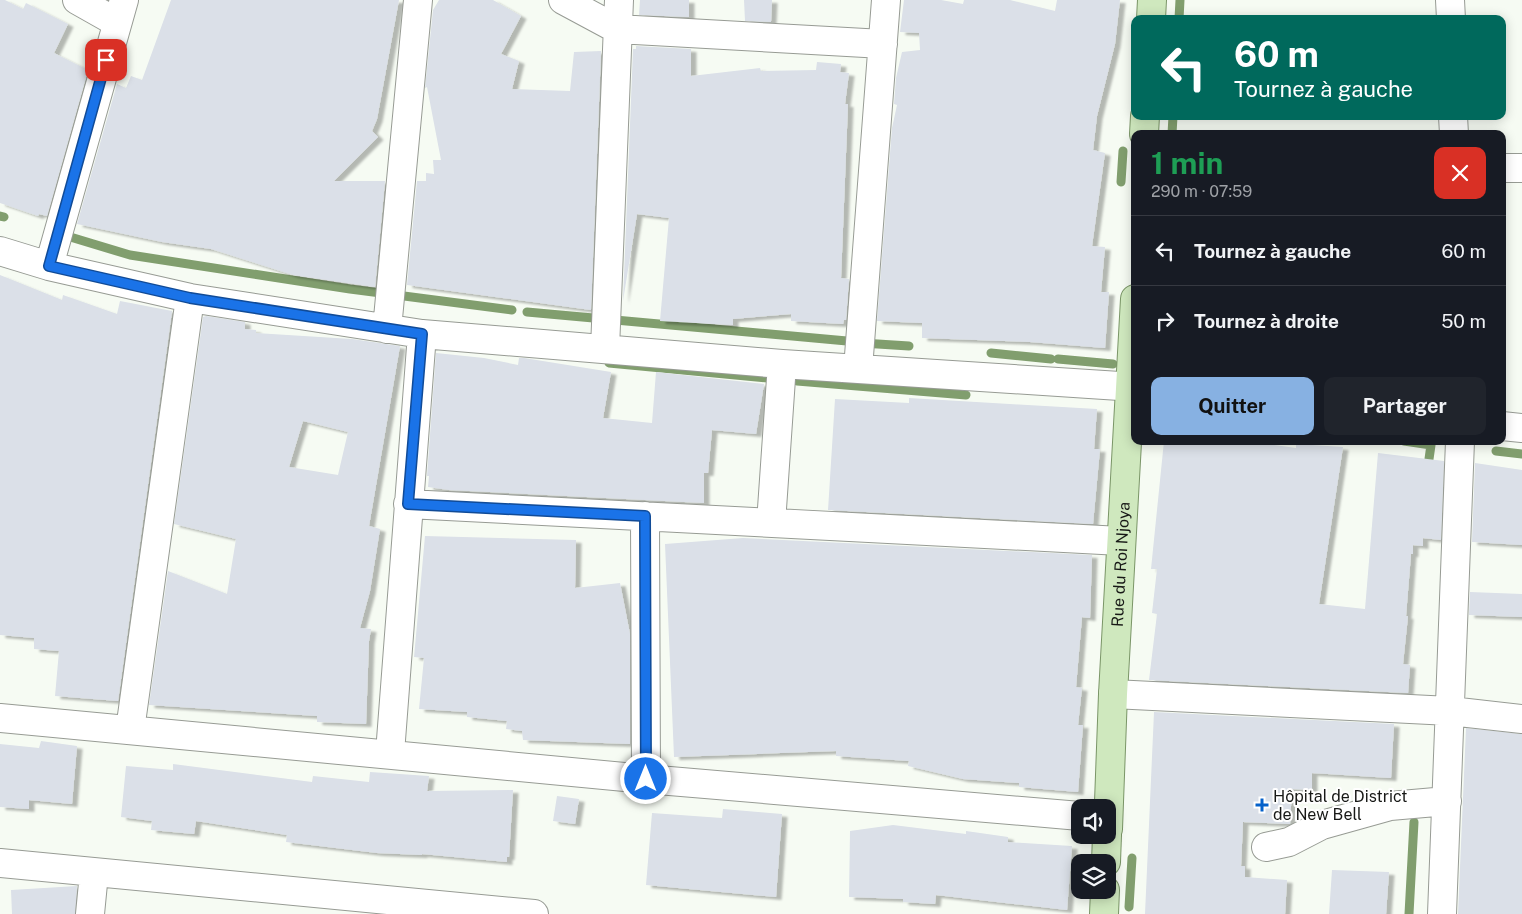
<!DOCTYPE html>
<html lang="fr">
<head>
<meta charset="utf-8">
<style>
  :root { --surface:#171b24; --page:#20242c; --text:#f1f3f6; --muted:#9ea1a6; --line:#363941; --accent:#87b1e2 }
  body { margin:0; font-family:"Public Sans",sans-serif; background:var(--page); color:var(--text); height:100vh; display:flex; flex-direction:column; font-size:19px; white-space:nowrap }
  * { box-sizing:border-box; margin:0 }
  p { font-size:16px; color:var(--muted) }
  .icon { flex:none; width:28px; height:28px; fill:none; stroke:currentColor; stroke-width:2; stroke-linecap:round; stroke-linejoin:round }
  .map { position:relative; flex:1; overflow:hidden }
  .panel { position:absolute; left:1131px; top:130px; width:375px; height:315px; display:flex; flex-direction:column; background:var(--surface); border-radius:10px; box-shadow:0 2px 12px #0003 }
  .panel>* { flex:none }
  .top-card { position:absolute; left:1131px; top:15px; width:375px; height:105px; border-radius:10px; box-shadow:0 2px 12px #0003; background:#00695c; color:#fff; overflow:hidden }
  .tools { position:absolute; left:1071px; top:799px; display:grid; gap:10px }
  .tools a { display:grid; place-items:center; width:45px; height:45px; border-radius:10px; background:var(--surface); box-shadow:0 2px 12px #0003; font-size:25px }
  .pin { position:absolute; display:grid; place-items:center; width:42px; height:42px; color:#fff; margin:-21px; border-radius:10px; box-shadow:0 2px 8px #0006 }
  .me { position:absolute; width:55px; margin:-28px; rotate:0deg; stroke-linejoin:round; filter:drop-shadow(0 0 4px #0008) }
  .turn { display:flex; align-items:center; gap:18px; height:105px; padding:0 20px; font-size:22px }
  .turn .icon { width:65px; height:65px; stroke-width:2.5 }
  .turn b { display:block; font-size:35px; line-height:42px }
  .round { display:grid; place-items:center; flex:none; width:52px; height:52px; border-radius:10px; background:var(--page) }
  .head { display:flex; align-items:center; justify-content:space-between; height:85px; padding:0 20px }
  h1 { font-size:30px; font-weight:700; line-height:38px; color:#1e9e55 }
  .button { display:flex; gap:10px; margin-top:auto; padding:10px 20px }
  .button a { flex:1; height:58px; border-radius:10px; background:var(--accent); color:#111; font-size:20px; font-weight:700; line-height:58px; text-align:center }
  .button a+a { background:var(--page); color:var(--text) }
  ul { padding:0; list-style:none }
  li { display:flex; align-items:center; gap:15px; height:70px; padding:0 20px; border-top:1px solid var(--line) }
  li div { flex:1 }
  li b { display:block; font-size:19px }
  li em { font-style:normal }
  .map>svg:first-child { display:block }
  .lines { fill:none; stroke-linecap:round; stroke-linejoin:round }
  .stream { stroke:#819e6e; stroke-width:9 }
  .building { fill:#dbe0e8; fill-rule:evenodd; filter:url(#shadow) }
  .minor-casing { stroke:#979b94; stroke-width:30 }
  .major-casing { stroke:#7a9567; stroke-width:30 }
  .minor { stroke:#fff; stroke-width:28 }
  .major { stroke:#cfe8be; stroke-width:28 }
  .route-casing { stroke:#114b97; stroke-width:12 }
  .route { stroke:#1a73e8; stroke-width:9 }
  .poi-dot { fill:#0561ca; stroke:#fff; stroke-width:2 }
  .labels { text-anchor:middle; stroke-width:4; stroke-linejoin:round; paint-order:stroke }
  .street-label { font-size:16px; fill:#171816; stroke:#fff }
  .poi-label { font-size:16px; fill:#171816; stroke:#fff; text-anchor:start }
</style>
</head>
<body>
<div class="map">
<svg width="1522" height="914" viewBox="0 0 1522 914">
  <defs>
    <filter id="shadow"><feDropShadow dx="5.5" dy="3" stdDeviation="1" flood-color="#0004"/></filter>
  </defs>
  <rect width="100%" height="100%" fill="#f6fbf3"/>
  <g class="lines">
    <path class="stream" d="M1179,19L1180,0
      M1172,134L1173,116
      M1121,182L1123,151
      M0,216L4,217
      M67,236L130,255L350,289L512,310
      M527,312L847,341
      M862,343L909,346
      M991,353L1051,359
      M1058,359L1113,364
      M609,363L768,378
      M797,381L966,395
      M1404,441L1431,445L1429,459
      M1496,451L1522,454
      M1129,907L1132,858
      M1409,914L1414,822"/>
  </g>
  <path class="building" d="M0,0H5L23,9L26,3L68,24L54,53L88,70L47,216L39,214L38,216L0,203Z
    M171,0H399L377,119L372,131L378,137L334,181H385L375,287L293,275L211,249L162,242L77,224L117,84L126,88L131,76L142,80Z
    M439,0H493L521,16L501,54L519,61L512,89L570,91L574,52L601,51L591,310L407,285L417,181H426V173L434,174L433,160H441L427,87L425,88L433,10Z
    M640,0H689V17L639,15Z
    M744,0H772L771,22L745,21Z
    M904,0H941L963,4L964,0H1010L1055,11L1057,0H1120L1115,44L1097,116L1093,150L1105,153L1092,246L1105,247L1101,292H1109L1105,348L1030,342L922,338V323L877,321L892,128L897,105L894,104L896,78L902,52L920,50L919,33L900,32Z
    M636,46L691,49V76L760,68L761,71L816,70L817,62L841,64L840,72L849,73L845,104H848L841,278L849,279L846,320H844L843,324L791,321V314L733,319V325L660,321L669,218L637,214L623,301L633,49H636Z
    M0,275L62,300L63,295L117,314L120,301L172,311L118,701L55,696L59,651L34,649V638L0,635Z
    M206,316L245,322V329L256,330V333L352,339L400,346L369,526L380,529L370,591L360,628L371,629L369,641L366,724L317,722V716L149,705L168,571L227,594L236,539L174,524L203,317ZM303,421L348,432L338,475L289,467Z
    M436,353L484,358L518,365L519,358H524L611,372L603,418L652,423L656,372L764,384L756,434L712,430L708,473H704V503L449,490L428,487L429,476H427Z
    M909,398L1097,409L1094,449H1100L1093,524L828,510L835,399L909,403Z
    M1164,441H1246L1296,448V444L1343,447L1319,604L1365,609L1378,453L1444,461L1441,540L1423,538V546L1413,545V554H1411L1406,616H1408L1403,664L1410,665L1408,693L1149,680L1157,614L1152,613L1157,569H1151Z
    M1475,463L1522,470V545L1472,542Z
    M425,536L576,540L575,588L620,583L630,634V744L523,740L522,731L506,729L507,721L467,717V712L419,709L424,658L414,657Z
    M743,538L1092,555L1090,618L1082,617L1076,687L1082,688L1078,725H1083L1078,792L1019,787V783L963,779L908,766L909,761L836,756V751L674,757L665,544Z
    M1470,592L1522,594V617L1469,615Z
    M1154,712L1394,724L1391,778L1312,773V790L1292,789L1290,824L1243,822L1241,866H1245V877L1287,880L1285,914H1145Z
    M1466,728L1522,734V914H1458Z
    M41,741L77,746L72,804L29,800V809L0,807V744L39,748Z
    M173,764L312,782L313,776L369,782L370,772L429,776L427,791L513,790L509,857H507V862L422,854V855L377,853L286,842L287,835L196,821L194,834L151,830L152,821L121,817L126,766L173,770Z
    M557,796L579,799L575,824L553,821Z
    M723,809L782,814L776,897L646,885L652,813L722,818Z
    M893,825L966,834V831L1008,837V842L1072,846L1067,910L936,895L935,904L903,902V899L849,897L850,831Z
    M1332,870L1389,872L1386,914H1329Z
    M77,886L75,914H12L11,890Z"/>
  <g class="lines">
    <g class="minor-casing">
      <path id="minor" d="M77,0L116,22
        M563,0L617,29L883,44
        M1450,0L1451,19
        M1453,116L1454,134
        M1502,168H1522
        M0,251L49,266L190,298L422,334L782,364L1135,387
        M49,266L124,0
        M387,329L418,0
        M605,349L619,0
        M858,369L886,0
        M1502,426L1522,428
        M408,504L1121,541
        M645,516L646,779
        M771,523L782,364
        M1113,694L1450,711L1522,719
        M0,718L646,779L1080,816
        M130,730L190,298
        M390,753L422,334
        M1266,847L1289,842L1322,825L1390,806L1447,801
        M0,863L534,914
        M90,914L94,873
        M1442,914L1460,441"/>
    </g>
    <g class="major-casing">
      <g id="major">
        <path d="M1151,19L1152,0"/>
        <path d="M1144,134L1145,116"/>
        <path id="s1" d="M1108,829L1113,694L1135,299"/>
        <path d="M1106,862L1107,835"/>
        <path d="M1104,914L1105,890"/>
      </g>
    </g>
    <use href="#minor" class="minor"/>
    <use href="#major" class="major"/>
  </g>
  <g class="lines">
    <g class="route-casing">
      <path id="route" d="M106,60L49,266L190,298L422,334L408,504L645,516L646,779"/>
    </g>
    <use href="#route" class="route"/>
  </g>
  <path class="poi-dot" d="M1259.5 797.5h5v5h5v5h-5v5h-5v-5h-5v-5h5z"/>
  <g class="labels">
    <g class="street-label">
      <text dy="6" stroke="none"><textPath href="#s1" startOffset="265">Rue du Roi Njoya</textPath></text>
    </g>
    <g class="poi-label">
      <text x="1273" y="802">Hôpital de District<tspan x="1273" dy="18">de New Bell</tspan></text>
    </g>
  </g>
</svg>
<div class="tools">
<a><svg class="icon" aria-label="sound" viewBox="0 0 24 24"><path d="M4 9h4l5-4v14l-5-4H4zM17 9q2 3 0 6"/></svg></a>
<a><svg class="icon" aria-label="layers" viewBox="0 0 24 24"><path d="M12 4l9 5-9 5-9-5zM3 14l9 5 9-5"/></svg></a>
</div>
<div class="pin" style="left:106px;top:60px;background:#d93025"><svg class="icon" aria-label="arrive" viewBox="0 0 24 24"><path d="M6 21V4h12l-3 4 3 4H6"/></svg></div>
<svg class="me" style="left:646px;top:779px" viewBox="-20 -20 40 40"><circle r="17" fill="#1a73e8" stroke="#fff" stroke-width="3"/><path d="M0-11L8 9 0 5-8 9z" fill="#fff"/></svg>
<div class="top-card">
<div class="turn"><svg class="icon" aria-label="left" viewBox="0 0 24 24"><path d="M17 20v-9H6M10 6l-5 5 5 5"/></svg><div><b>60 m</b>Tournez à gauche</div></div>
</div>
<section class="panel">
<div class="head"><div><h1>1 min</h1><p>290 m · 07:59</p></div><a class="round" style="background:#d93025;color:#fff"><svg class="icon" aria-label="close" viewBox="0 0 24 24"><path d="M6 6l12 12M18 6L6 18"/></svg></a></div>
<ul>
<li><svg class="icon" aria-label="left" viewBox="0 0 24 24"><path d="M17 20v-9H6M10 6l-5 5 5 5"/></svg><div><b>Tournez à gauche</b></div><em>60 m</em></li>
<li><svg class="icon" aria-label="right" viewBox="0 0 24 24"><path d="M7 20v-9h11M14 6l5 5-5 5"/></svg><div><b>Tournez à droite</b></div><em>50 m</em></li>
</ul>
<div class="button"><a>Quitter</a><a>Partager</a></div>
</section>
</div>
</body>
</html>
